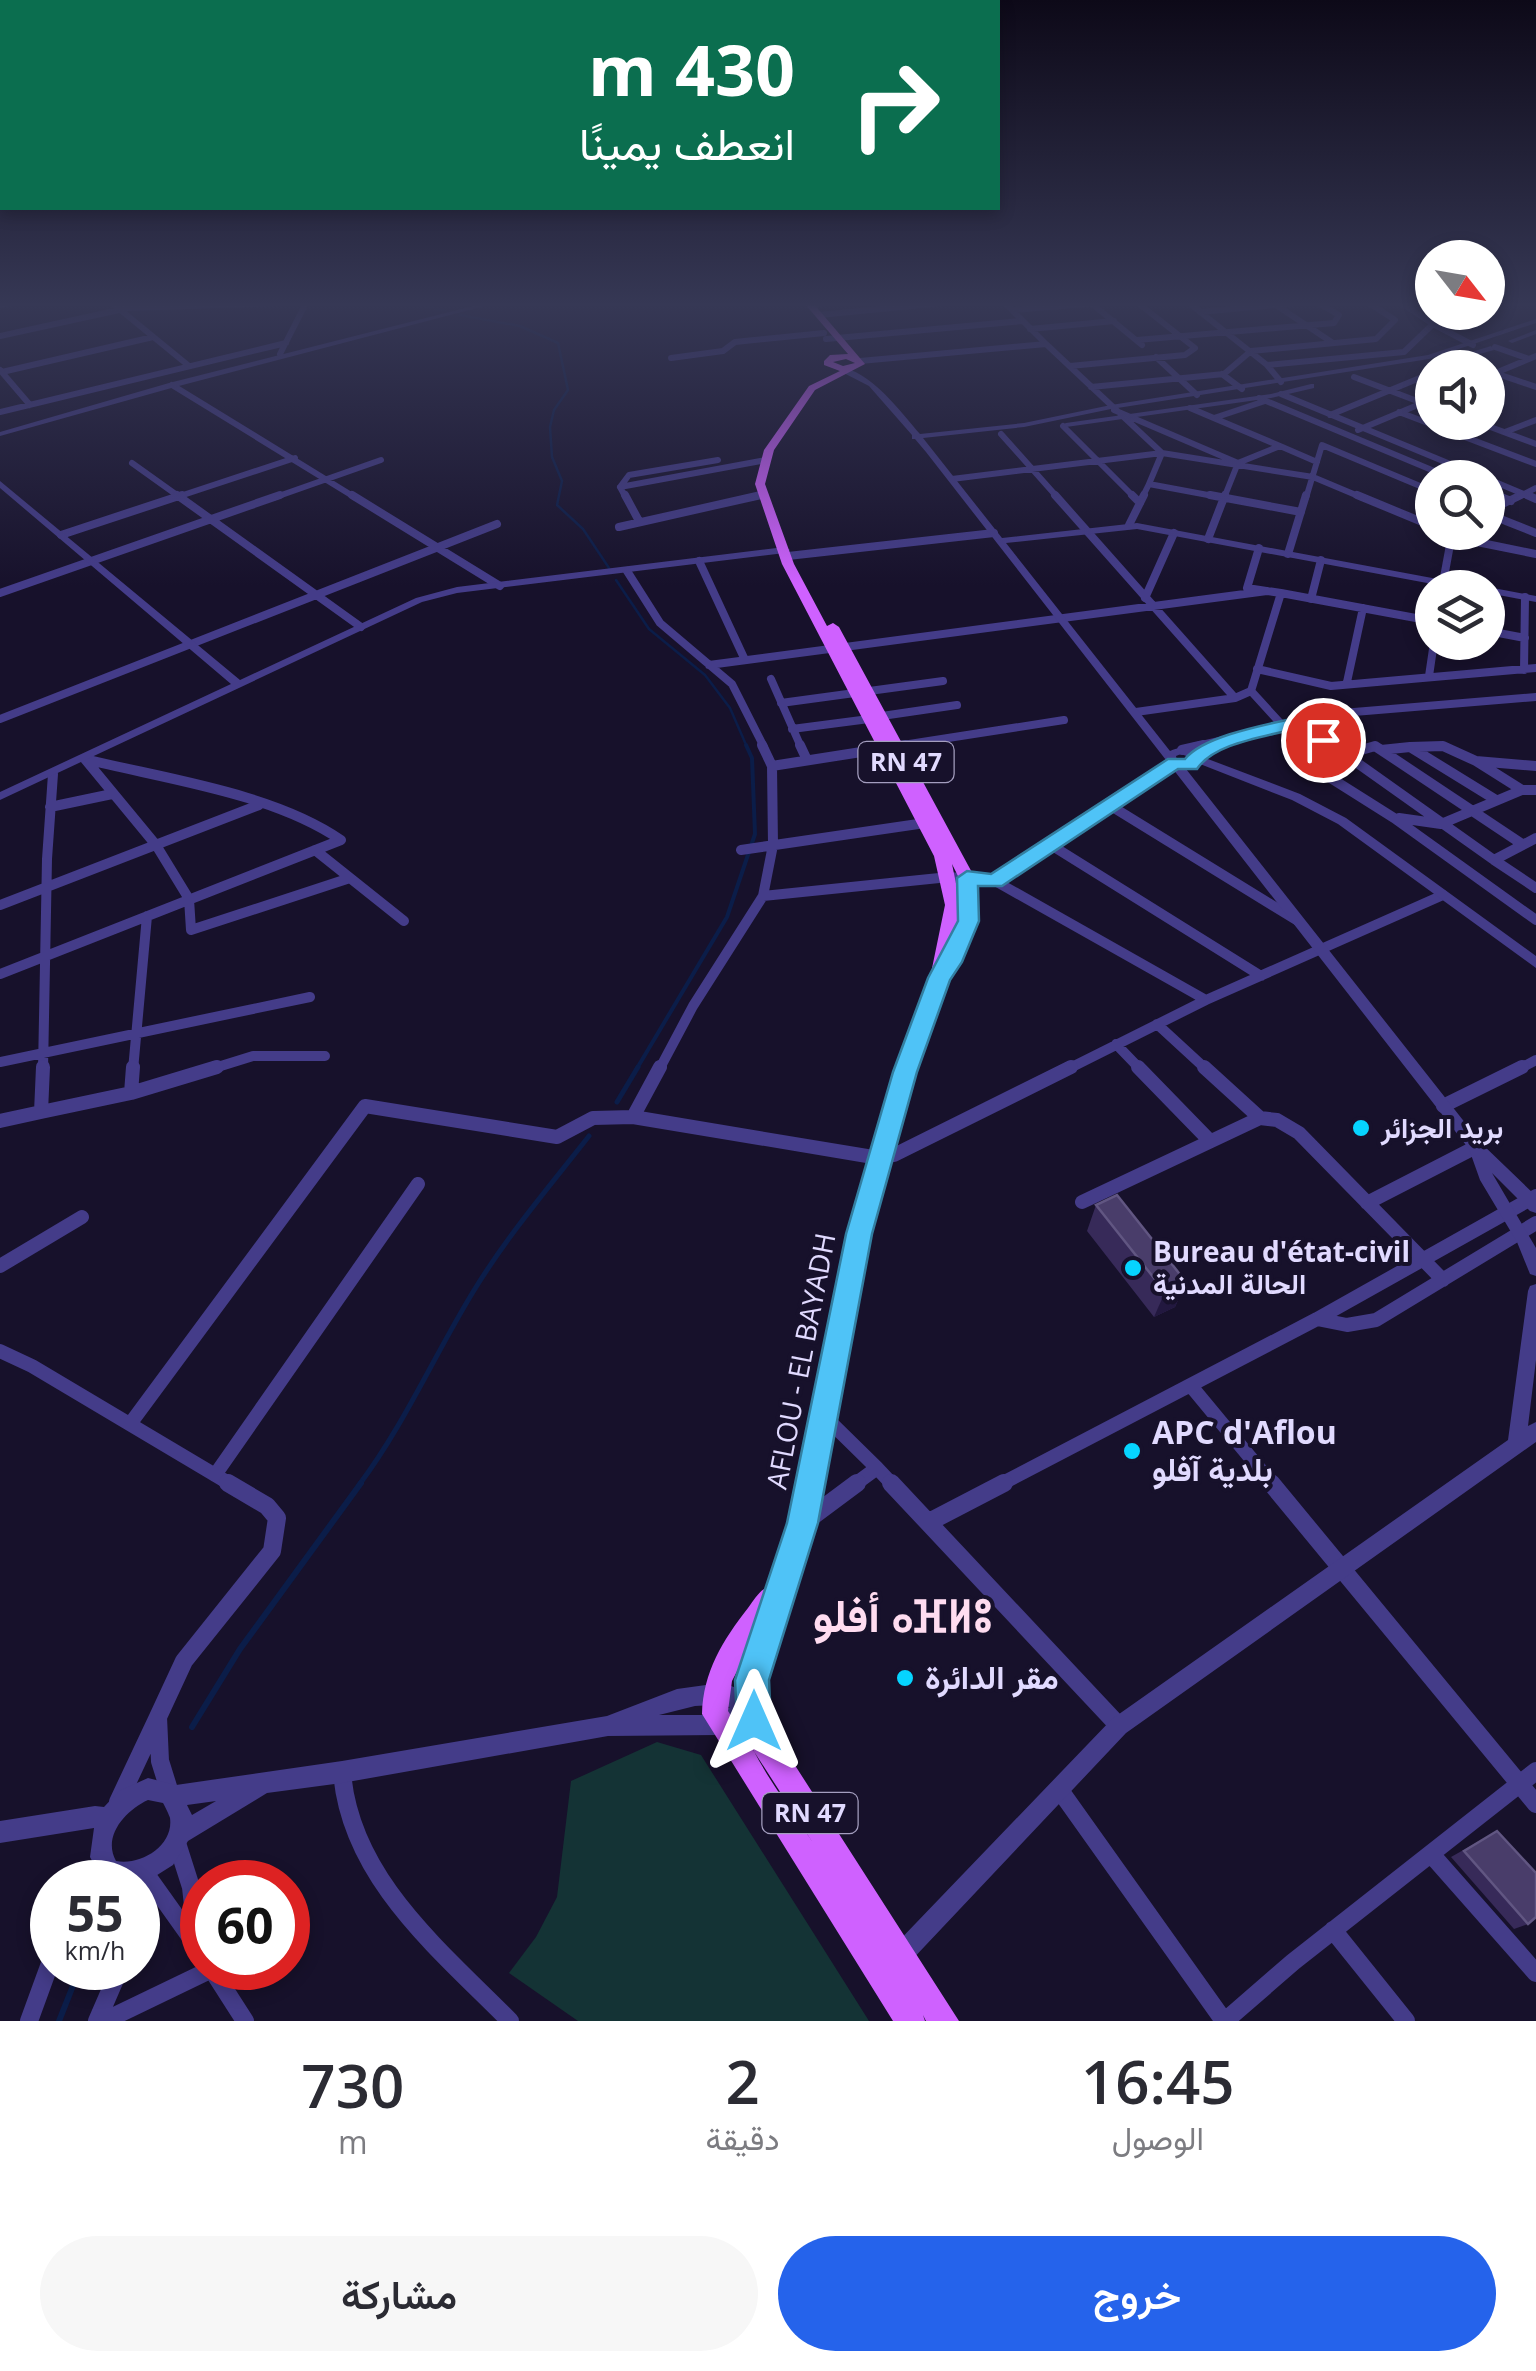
<!DOCTYPE html>
<html lang="ar">
<head>
<meta charset="utf-8">
<style>
  :root { --surface:#fff; --page:#f7f7f7; --text:#2b2b33; --muted:#7c7c81; --accent:#2563eb }
  body { margin:0; font-family:"Open Sans",Vazirmatn,"Noto Sans Tifinagh",sans-serif; background:var(--page); color:var(--text); direction:rtl; height:100vh; display:flex; flex-direction:column; font-size:38px; white-space:nowrap }
  * { box-sizing:border-box; margin:0 }
  p { font-size:32px; color:var(--muted) }
  .icon { flex:none; width:55px; height:55px; fill:none; stroke:currentColor; stroke-width:2; stroke-linecap:round; stroke-linejoin:round }
  .map { position:relative; height:2021px; overflow:hidden; direction:ltr }
  .drawer { display:flex; flex-direction:column; background:var(--surface); flex:1 }
  .drawer>* { flex:none }
  .guide { position:absolute; left:0px; top:0px; width:1000px; height:210px; box-shadow:0 5px 15px #0003; direction:rtl; background:#0b6e4f; color:#fff; overflow:hidden }
  .needle { width:65px; rotate:121deg }
  .fabs { position:absolute; left:1415px; top:240px; display:grid; gap:20px }
  .fabs a { display:grid; place-items:center; width:90px; height:90px; border-radius:50%; background:var(--surface); box-shadow:0 5px 15px #0003; font-size:50px }
  .speed { position:absolute; left:30px; top:1860px; display:flex; gap:20px; font-size:50px; font-weight:700; text-align:center }
  .speed>* { display:grid; place-content:center; width:130px; height:130px; border-radius:50%; background:var(--surface); box-shadow:0 5px 15px #0003; line-height:1 }
  .speed small { font-size:25px; font-weight:400 }
  .speed .limit { border:15px solid #d22; background:#fff; color:#111 }
  .pin { position:absolute; display:grid; place-items:center; width:85px; height:85px; color:#fff; margin:-42px; border:5px solid #fff; border-radius:50%; box-shadow:0 2px 10px #0007 }
  .me { position:absolute; width:110px; margin:-55px; rotate:0deg; stroke-linejoin:round; filter:drop-shadow(0 0 8px #0008) }
  .turn { display:flex; align-items:center; gap:35px; height:210px; padding:0 40px; font-size:45px }
  .turn .icon { width:130px; height:130px; stroke-width:2.5 }
  .turn b { display:block; font-size:70px; line-height:85px }
  .eta { display:flex; justify-content:space-evenly; align-items:center; height:170px; text-align:center }
  .eta b { font-size:60px; font-weight:600; line-height:70px }
  .primary-button { display:flex; gap:20px; margin-top:auto; padding:20px 40px }
  .primary-button a { flex:1; height:115px; border-radius:60px; background:var(--accent); color:#fff; font-size:40px; font-weight:600; line-height:115px; text-align:center }
  .primary-button a+a { background:var(--page); color:var(--text) }
  .map>svg:first-child { display:block }
  .green { fill:#143335 }
  .lines { fill:none; stroke-linecap:round; stroke-linejoin:round }
  .stream-far3 { stroke:#0b1d49; stroke-width:2.5 }
  .stream-far2 { stroke:#0b1d49; stroke-width:4 }
  .stream-far1 { stroke:#0b1d49; stroke-width:5 }
  .stream { stroke:#0b1d49; stroke-width:6 }
  .minor-far4 { stroke:#443c89; stroke-width:6 }
  .minor-far3 { stroke:#443c89; stroke-width:8 }
  .minor-far2 { stroke:#443c89; stroke-width:10 }
  .minor-far1 { stroke:#443c89; stroke-width:14 }
  .minor { stroke:#443c89; stroke-width:18 }
  .tertiary { fill:#443c89; fill-rule:evenodd }
  .primary { fill:#cf61ff; fill-rule:evenodd }
  .wall { fill:#372a59 }
  .shaded-wall { fill:#22183f }
  .building { fill:#493d6a; stroke:#615682; stroke-width:2.5 }
  .route { fill:#4fc3f7; stroke:#337fa1; stroke-width:2.5 }
  .poi-dot { fill:#06d4ff; stroke:#17112b; stroke-width:4 }
  .labels { text-anchor:middle; stroke-width:8; stroke-linejoin:round; paint-order:stroke }
  .shield { fill:#17112b; stroke:#a49ebf; stroke-width:2.5 }
  .shield-label { font-size:25px; font-weight:bold; fill:#e1daff }
  .poi-label { font-size:28px; font-weight:bold; fill:#e1daff; stroke:#17112b; text-anchor:start }
  .street-label { font-size:28px; fill:#e1daff; stroke:#17112b }
  .near-poi-label { font-size:32px; font-weight:bold; fill:#e1daff; stroke:#17112b; text-anchor:start }
  .near-district-label { font-size:45px; font-weight:bold; fill:#ffdcf0; stroke:#17112b }
</style>
</head>
<body>
<div class="map">
<svg width="1536" height="2021" viewBox="0 0 1536 2021">
  <rect width="100%" height="100%" fill="#17112b"/>
  <path class="green" d="M657,1742L701,1755L869,2021H578L509,1973L536,1937L557,1897L571,1781Z"/>
  <g class="lines">
    <path class="stream-far3" d="M407,303L444,310
      M460,315L520,326L558,343L568,390L554,410L550,427L552,457L562,481L557,505L583,529L609,568
      M616,580L649,629L705,675L730,708L747,747"/>
    <path class="stream-far2" d="M636,1070L727,917L755,834L752,758L746,745"/>
    <path class="stream-far1" d="M617,1102L638,1067
      M359,1485C404,1425 434,1356 473,1292C507,1236 549,1187 589,1136"/>
    <path class="stream" d="M192,1727L240,1649L361,1483
      M59,2021L80,1968"/>
    <path class="minor-far4" d="M112,303L189,366
      M1091,303L1142,345
      M1189,303L1267,365L1281,382
      M0,305L11,303
      M810,305L825,303
      M1276,305L1333,343
      M1013,310L1098,303
      M1200,312L1295,303
      M819,315L942,303
      M1433,324L1473,345
      M1030,329L1114,321
      M0,336L128,308L283,303
      M826,339L1022,321
      M1137,340L1334,323L1339,315L1318,303
      M1046,344L1162,453L1149,484
      M1495,347L1529,359
      M280,354L306,303
      M1156,357L1197,395
      M671,358L723,351L735,342L824,333
      M860,361L1046,344L1005,303
      M1267,365L1404,352L1433,324L1403,304
      M1070,366L1185,355L1195,348L1138,303
      M1446,368L1457,360L1479,368
      M0,370L30,405
      M2,372L153,337
      M1492,372L1536,387
      M1222,374L1242,389
      M1488,376L1536,356
      M1354,377L1425,404
      M172,385L356,498
      M1091,387L1224,374L1251,351L1376,339L1395,320L1369,303
      M1281,394L1484,478
      M1259,398L1451,478
      M1190,408L1280,446
      M1114,410L1238,463L1280,446L1317,462
      M0,412L286,343
      M1399,412L1536,464
      M1330,415L1432,373
      M1214,418L1265,401
      M1477,422L1536,444
      M1063,426L1135,498
      M1358,430L1432,399
      M1505,432L1536,420
      M1001,434L1058,498
      M132,463L181,498
      M952,479L1162,453L1313,477L1363,498
      M1488,479L1533,498
      M620,487L629,475L718,460
      M1488,492L1503,498
      M174,498L295,458
      M273,498L381,460
      M626,498L620,487L766,460
      M750,498L762,495
      M1142,498L1149,484L1224,498
      M1224,498L1238,463
      M1306,498L1322,445L1432,491
      M1516,498L1536,488"/>
    <path class="minor-far3" d="M177,495L361,627
      M352,495L500,586
      M625,495L639,521
      M1055,495L1235,698L1251,691
      M1132,495L1140,503
      M1210,495L1301,512
      M1357,495L1432,526
      M1496,495L1511,501
      M1527,495L1536,499
      M1488,511L1521,495
      M1488,514L1536,533
      M1129,525L1144,495
      M619,527L761,495
      M1448,532L1467,540L1536,554
      M61,535L182,495
      M1208,539L1225,495
      M1259,548L1247,588L1281,593L1251,691L1282,725
      M1288,554L1306,495
      M788,556L994,533
      M699,561L745,660
      M627,571L660,623L732,684L764,747
      M1442,588L1452,534
      M0,593L280,495
      M1281,593L1432,621
      M1145,598L1174,533
      M1311,599L1321,560
      M1488,631L1525,638
      M709,665L1267,591
      M1257,669L1331,686L1536,668
      M1524,670L1525,597
      M1429,676L1434,642
      M771,679L801,747
      M1347,682L1363,608
      M781,703L943,681
      M1136,712L1235,698
      M882,716L957,705
      M0,719L497,524
      M1300,722L1336,747
      M792,729L869,719
      M890,747L1064,720
      M1193,747L1342,713L1536,697
      M1370,747H1377
      M1406,747H1411
      M1410,747H1446"/>
    <path class="minor-far2" d="M800,745L807,760
      M1332,745L1494,860L1536,838
      M1410,747L1443,746L1476,761
      M1182,750L1204,745
      M1381,750L1410,747L1496,800
      M85,759L156,845L189,899L191,930L350,878
      M1310,765L1394,818L1536,920
      M1310,765L1375,746L1522,844
      M772,766L906,745
      M1536,766L1476,761L1522,790H1536
      M1111,806L1298,921
      M50,807L112,794
      M1399,818L1441,824L1522,790
      M1051,845L1261,976
      M315,850L404,921
      M741,850L925,823
      M1494,860L1536,888
      M995,881L1206,1000
      M763,896L949,877L995,881L1174,763
      M0,905L259,805
      M0,974L341,840C273,793 165,779 85,759
      M1157,1024L1207,1070
      M1116,1044L1141,1070
      M0,1062L310,997
      M43,1070L47,859L53,774
      M133,1070L147,916
      M208,1070L253,1056H325
      M659,1070L693,1006L763,896L773,845L772,766L762,745
      M1066,1070L1206,1000L1443,895
      M1517,1070L1536,1060"/>
    <path class="minor-far1" d="M1138,1067L1210,1141
      M1204,1067L1260,1118
      M131,1093L133,1067
      M1443,1106L1522,1067
      M41,1112L131,1093L217,1067
      M633,1117L660,1067
      M0,1121L41,1112L43,1067
      M1082,1202L1260,1118L1277,1120L1299,1133L1443,1280
      M1367,1203L1476,1147
      M0,1266L82,1217
      M1317,1319L1347,1325L1376,1320L1536,1223
      M0,1351L32,1366L232,1485
      M1191,1386L1273,1485
      M824,1416L877,1468
      M130,1424L365,1106L557,1137L593,1118L633,1117L879,1158L894,1155L1071,1067
      M215,1475L418,1184
      M854,1485L877,1468L893,1485
      M999,1485L1317,1319L1536,1196"/>
    <path class="minor" d="M891,1483L1119,1726
      M1271,1483L1536,1804
      M806,1521L857,1483
      M929,1522L1004,1483
      M158,1717L184,1661L272,1551L277,1518L267,1506L228,1483
      M342,1772C350,1878 440,1950 510,2021
      M1059,1789L1224,2021
      M118,1802L158,1717L160,1761L170,1793
      M176,1840L191,1887L197,1943
      M1431,1854L1536,1973
      M145,1873L202,1953
      M84,1882L104,1861
      M138,1926L154,1887
      M1333,1930L1406,2021
      M211,1968L245,2021
      M29,2021L52,1958
      M97,2021L120,1968
      M104,2021L212,1969
      M1225,2021L1293,1962L1536,1771"/>
    <path class="tertiary" d="M485,303H496L175,387L0,436V432L169,383Z
      M1536,319V323L1429,359L1111,409L1024,427L923,438L1002,538L1137,523L1475,586L1476,588H1454L1137,529L1006,543L1170,751C1180,746 1192,747 1200,756L1300,794L1346,818L1536,956V968L1338,824L1292,800L1200,764L1186,769L1481,1143L1536,1196V1213L1530,1211L1492,1173L1536,1248V1276L1530,1274L1517,1242L1480,1180L1469,1149L926,452L915,439H912V435L869,386L834,368C865,363 901,412 920,434L1024,423L1111,405L1428,355ZM1181,754L1189,757L1190,761L1186,762L1177,760L1176,756Z
      M1536,330V334L1512,343L1508,341Z
      M1491,346L1494,350L1440,365L1436,363Z
      M1311,384H1314V388L1271,398L1066,427L1062,425L1066,423L1271,394Z
      M0,481L240,680L416,598L457,587L785,547L790,550L785,553L457,593L422,602L0,800V792L231,684L0,488Z
      M1488,587L1536,596V602L1488,593Z
      M1536,1284V1360L1528,1426L1536,1422V1442L1126,1733L908,1964L900,1968L892,1964L888,1956L892,1948L1112,1719L1508,1440L1528,1291L1530,1286Z
      M713,1684L731,1686L757,1695L760,1702L757,1709L742,1724L719,1735L608,1736L342,1783L267,1793L188,1841L173,1865L154,1877L138,1883L112,1882L102,1879L90,1857L94,1828L0,1843V1821L95,1806L104,1807L119,1791L148,1778L176,1785L342,1761L607,1716L677,1689ZM713,1705L730,1707L718,1715H659L695,1706ZM148,1800L163,1803C164,1804 170,1817 170,1818C174,1846 140,1866 116,1861C102,1836 126,1810 148,1800ZM216,1801L192,1815L187,1805Z"/>
    <path class="primary" d="M804,303H813L865,364L815,390L774,450L765,484L794,564L827,626L833,623L839,627L975,878L976,921L955,967L949,973L889,1158L852,1320L815,1523L765,1679L763,1702L773,1731L959,2021H926L923,2015L925,2021H893L702,1714C703,1672 723,1640 748,1608C755,1599 759,1590 770,1586L791,1523L830,1320L869,1158L930,978L945,905L934,856L782,564L755,484L764,450L809,386L840,371L824,365V361L830,355L848,354ZM846,359L855,363L843,366L833,362ZM952,864L959,878V898ZM749,1648C744,1665 735,1684 737,1702C743,1749 788,1804 813,1843L728,1711L732,1681Z"/>
  </g>
  <path class="wall" d="M1096,1205L1186,1282L1175,1307L1154,1317L1087,1231Z
    M1497,1831L1528,1924L1514,1929L1451,1857Z"/>
  <path class="shaded-wall" d="M1186,1282L1175,1307L1154,1317L1165,1292Z"/>
  <path class="building" d="M1117,1195L1186,1282L1165,1292L1096,1205Z
    M1497,1831L1536,1873V1917L1528,1924L1464,1851Z"/>
  <linearGradient id="sky" x2="0" y2="1"><stop stop-color="#0d0918"/><stop offset="0.52" stop-color="#363855"/><stop offset="1" stop-color="#363855" stop-opacity="0"/></linearGradient>
  <rect width="1536" height="586" fill="url(#sky)"/>
  <path class="route" d="M1300,717L1329,736V743H1317L1297,728C1267,737 1215,742 1197,769H1178L1002,886H978L979,921L962,962L950,980L917,1072L872,1234L818,1523L769,1680L771,1721L766,1733L754,1738L742,1733L737,1721L735,1680L787,1523L846,1234L893,1072L928,978L958,921L957,878L967,871L991,874L1168,759H1185C1204,735 1270,724 1300,717Z"/>
  <g class="poi-dot">
    <circle cx="1361" cy="1128" r="10"/>
    <circle cx="1133" cy="1268" r="10"/>
    <circle cx="1132" cy="1451" r="10"/>
    <circle cx="905" cy="1678" r="10"/>
  </g>
  <g class="labels">
    <g class="shield">
      <rect x="858.5" y="742" width="95" height="40" rx="8"/>
      <rect x="762.5" y="1793" width="95" height="40" rx="8"/>
    </g>
    <g class="shield-label">
      <text x="906" y="771">RN 47</text>
      <text x="810" y="1822">RN 47</text>
    </g>
    <g class="poi-label">
      <text x="1381" y="1138">بريد الجزائر</text>
      <text x="1153" y="1262">Bureau d'état-civil<tspan x="1153" dy="32">الحالة المدنية</tspan></text>
    </g>
    <g class="street-label">
      <text transform="translate(801 1361) rotate(-79)" y="10">AFLOU - EL BAYADH</text>
    </g>
    <g class="near-poi-label">
      <text x="1152" y="1444">APC d'Aflou<tspan x="1152" dy="37">بلدية آفلو</tspan></text>
      <text x="925" y="1689">مقر الدائرة</text>
    </g>
    <g class="near-district-label">
      <text x="903" y="1632">أفلو ⴰⴼⵍⵓ</text>
    </g>
  </g>
</svg>
<div class="fabs">
<a><svg class="needle" viewBox="-14 -14 28 28"><path d="M0-13l5 13h-10z" fill="#e53935"/><path d="M0 13l5-13h-10z" fill="#7c7c81"/></svg></a>
<a><svg class="icon" aria-label="sound" viewBox="0 0 24 24"><path d="M4 9h4l5-4v14l-5-4H4zM17 9q2 3 0 6"/></svg></a>
<a><svg class="icon" aria-label="search" viewBox="0 0 24 24"><circle cx="10" cy="10" r="6"/><path d="M15 15l6 6"/></svg></a>
<a><svg class="icon" aria-label="layers" viewBox="0 0 24 24"><path d="M12 4l9 5-9 5-9-5zM3 14l9 5 9-5"/></svg></a>
</div>
<div class="speed"><div>55<small>km/h</small></div><div class="limit">60</div></div>
<div class="pin" style="left:1323px;top:740px;background:#d93025"><svg class="icon" aria-label="arrive" viewBox="0 0 24 24"><path d="M6 21V4h12l-3 4 3 4H6"/></svg></div>
<svg class="me" style="left:754px;top:1721px" viewBox="-20 -20 40 40"><path d="M0-17L14 15 0 8-14 15z" fill="#4fc3f7" stroke="#fff" stroke-width="4"/></svg>
<div class="guide">
<div class="turn"><svg class="icon" aria-label="right" viewBox="0 0 24 24"><path d="M7 20v-9h11M14 6l5 5-5 5"/></svg><div><b>430 m</b>انعطف يمينًا</div></div>
</div>
</div>
<section class="drawer">
<div class="eta">
<div><b>16:45</b><p>الوصول</p></div>
<div><b>2</b><p>دقيقة</p></div>
<div><b>730</b><p>m</p></div>
</div>
<div class="primary-button"><a>خروج</a><a>مشاركة</a></div>
</section>
</body>
</html>
